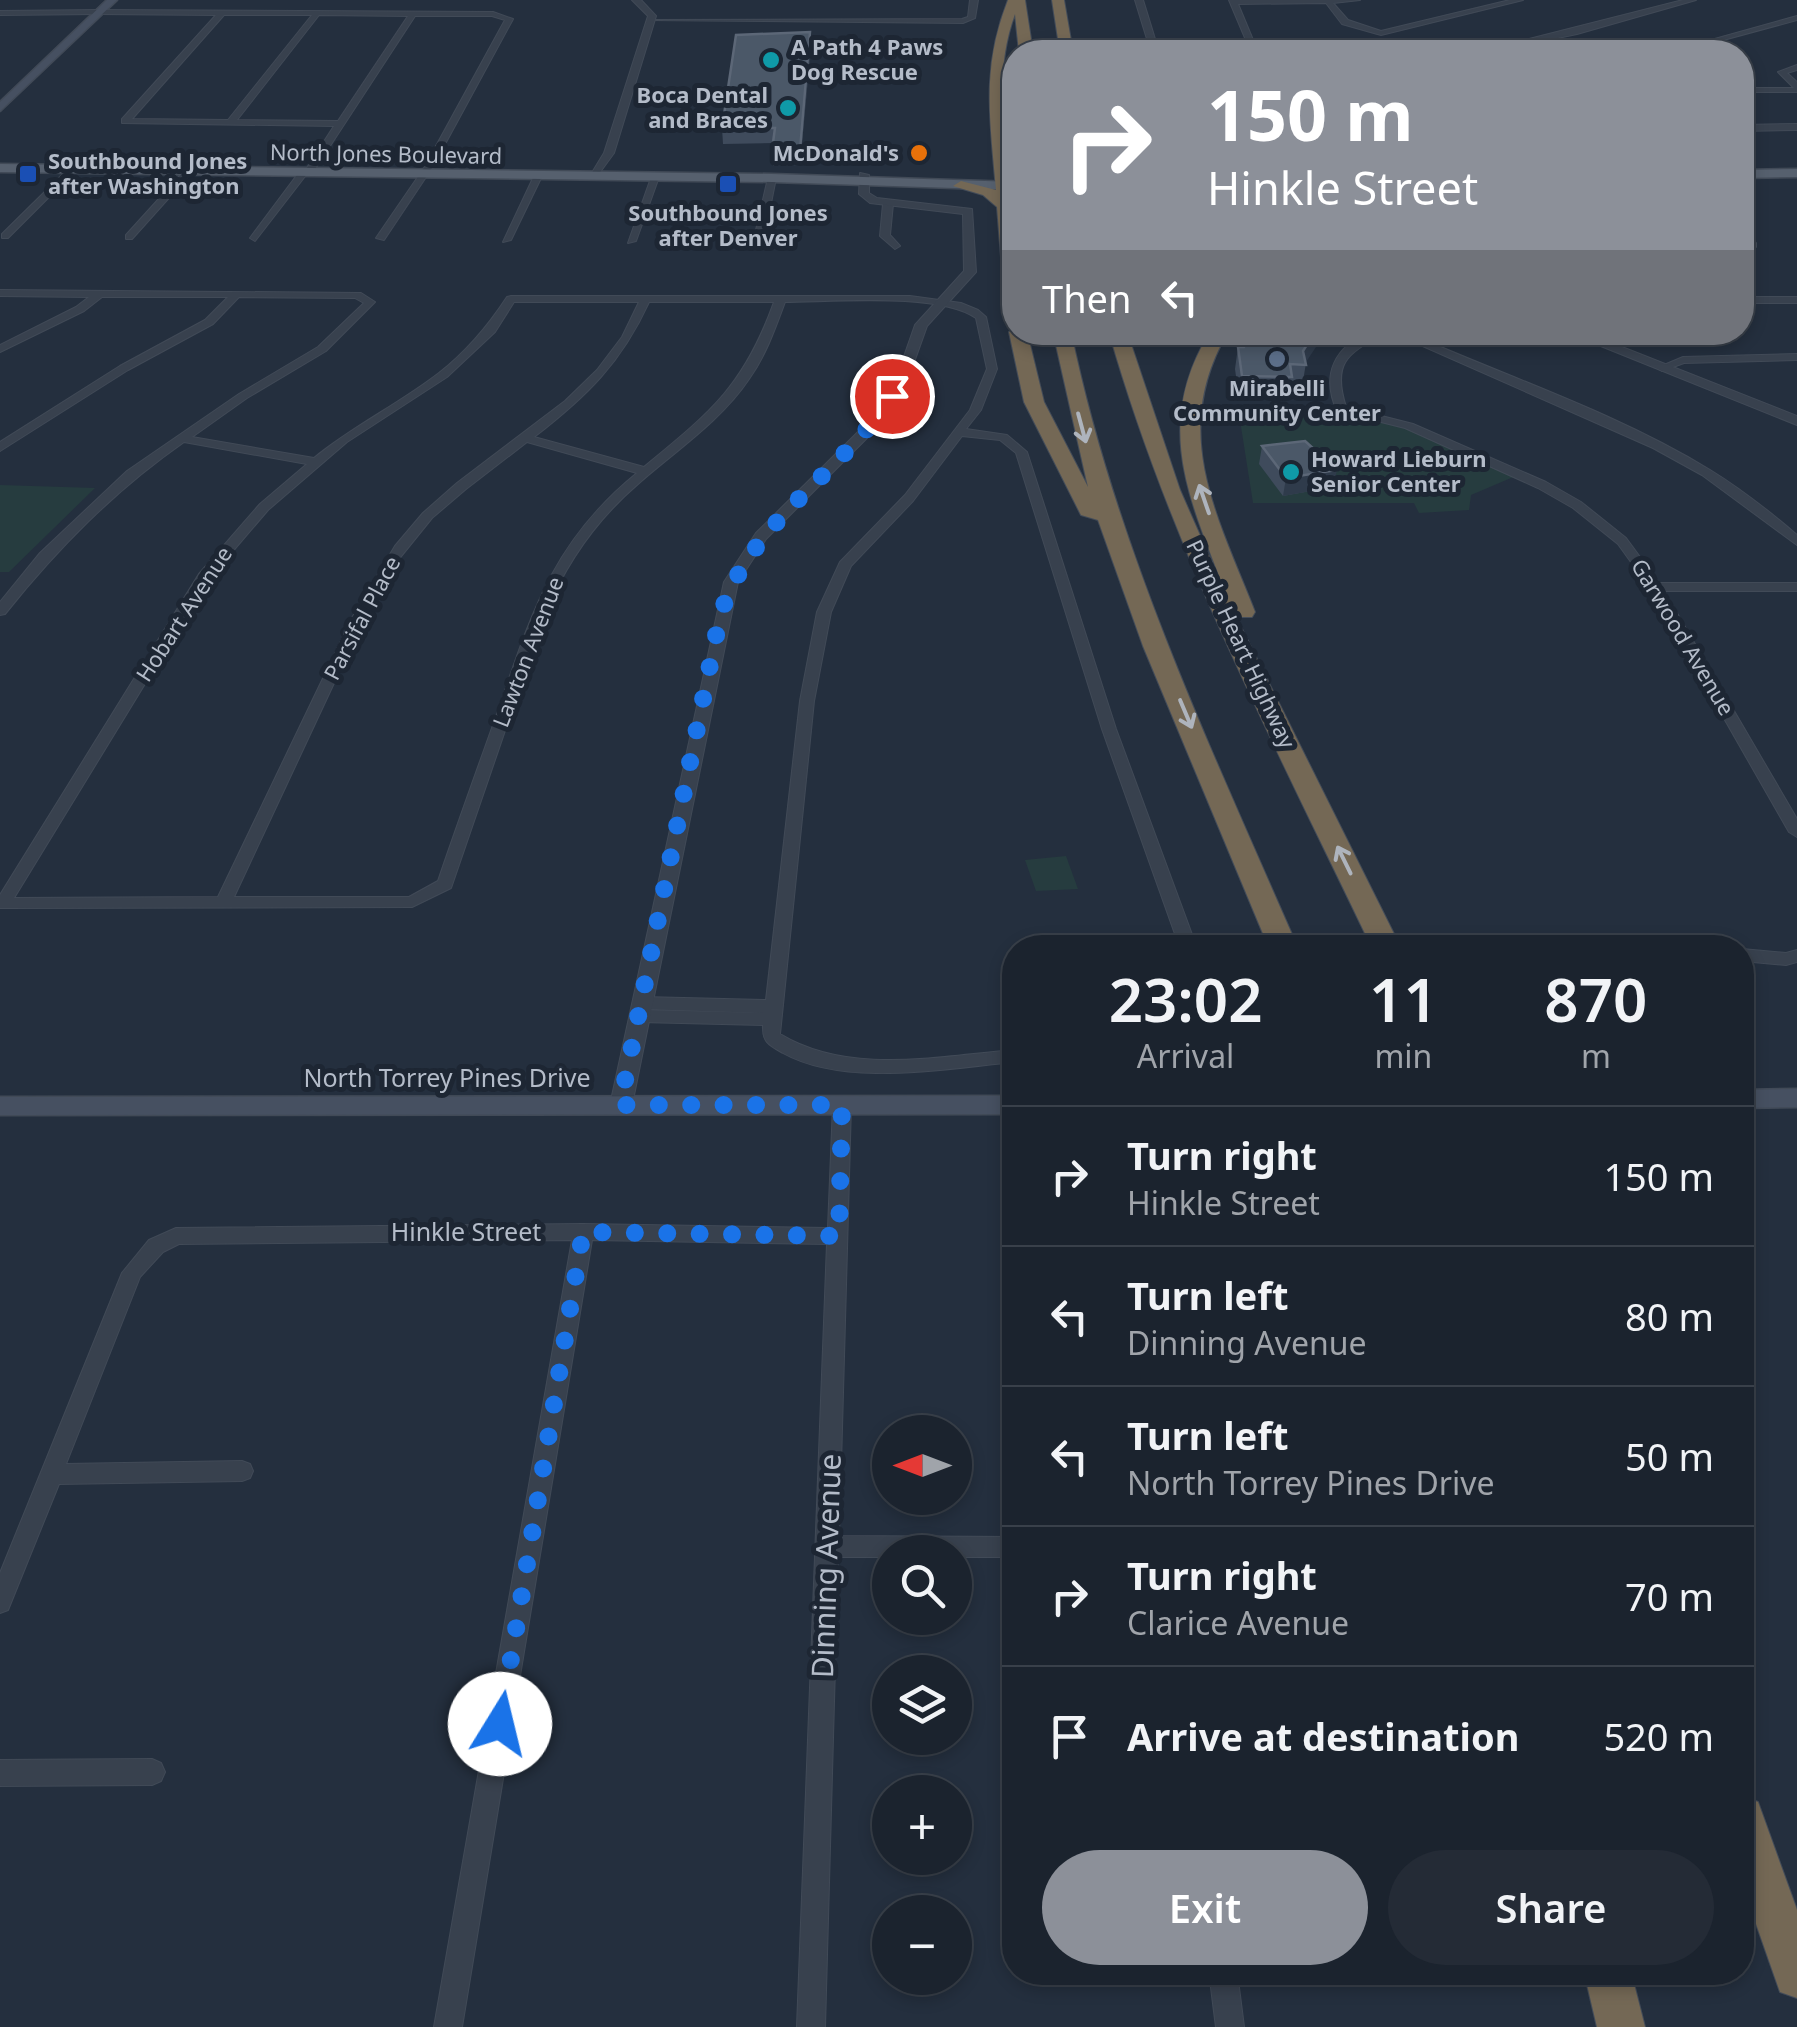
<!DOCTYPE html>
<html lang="en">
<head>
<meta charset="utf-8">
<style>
  :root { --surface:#1b232e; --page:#242b36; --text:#f1f3f6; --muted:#a0a4aa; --line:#39404a; --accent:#8c9099 }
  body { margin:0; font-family:"Noto Sans",sans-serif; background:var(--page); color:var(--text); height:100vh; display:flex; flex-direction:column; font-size:38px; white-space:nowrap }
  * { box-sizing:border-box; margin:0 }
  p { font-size:32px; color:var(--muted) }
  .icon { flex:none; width:55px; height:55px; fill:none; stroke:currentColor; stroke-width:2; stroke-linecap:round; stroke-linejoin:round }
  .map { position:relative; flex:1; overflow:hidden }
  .details { position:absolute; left:1002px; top:935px; width:752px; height:1050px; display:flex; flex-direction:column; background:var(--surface); border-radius:40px; box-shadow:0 5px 15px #0003,0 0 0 2px var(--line) }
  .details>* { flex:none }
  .guide { position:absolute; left:1002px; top:40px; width:752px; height:305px; border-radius:40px; box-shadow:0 5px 15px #0003,0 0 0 2px var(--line); background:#8c9099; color:#fff; overflow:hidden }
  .needle { width:65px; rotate:270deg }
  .tools { position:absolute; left:872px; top:1415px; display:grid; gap:20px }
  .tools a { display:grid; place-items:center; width:100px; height:100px; border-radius:50%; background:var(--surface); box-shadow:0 5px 15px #0003,0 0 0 2px var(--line); font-size:50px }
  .pin { position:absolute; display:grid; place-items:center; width:85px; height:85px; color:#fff; margin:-42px; border:5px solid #fff; border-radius:50%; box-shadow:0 2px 10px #0007 }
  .me { position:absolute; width:110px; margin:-55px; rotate:9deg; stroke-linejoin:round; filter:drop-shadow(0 0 8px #0008) }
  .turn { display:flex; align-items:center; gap:35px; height:210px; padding:0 40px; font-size:45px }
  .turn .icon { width:130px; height:130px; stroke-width:2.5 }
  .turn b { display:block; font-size:70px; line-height:85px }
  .then { display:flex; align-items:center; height:95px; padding:0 40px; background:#0003; gap:20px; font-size:38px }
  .eta { display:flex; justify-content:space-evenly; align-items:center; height:170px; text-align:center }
  .eta b { font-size:60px; font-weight:600; line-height:70px }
  .cta { display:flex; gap:20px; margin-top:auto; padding:20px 40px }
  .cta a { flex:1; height:115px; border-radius:60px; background:var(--accent); color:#fff; font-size:40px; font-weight:600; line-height:115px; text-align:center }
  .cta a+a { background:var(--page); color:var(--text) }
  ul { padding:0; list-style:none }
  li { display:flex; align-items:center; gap:30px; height:140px; padding:0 40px; border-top:2px solid var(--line) }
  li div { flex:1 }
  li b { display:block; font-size:38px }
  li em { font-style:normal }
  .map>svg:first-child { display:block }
  .green { fill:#263c3f }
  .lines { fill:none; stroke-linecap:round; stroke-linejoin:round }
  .minor-casing { stroke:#414a57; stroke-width:2 }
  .tertiary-casing { stroke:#414a57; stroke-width:2 }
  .secondary-casing { stroke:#414a57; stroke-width:3 }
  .primary-casing { stroke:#414a57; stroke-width:3 }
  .motorway-casing { stroke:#434c59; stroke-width:2 }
  .minor { fill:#38414e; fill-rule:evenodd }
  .tertiary { fill:#38414e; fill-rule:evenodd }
  .secondary { fill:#465061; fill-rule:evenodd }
  .primary { fill:#56606e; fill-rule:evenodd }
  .motorway { fill:#746855; fill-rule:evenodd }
  .wall { fill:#3f4b5c }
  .shaded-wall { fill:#2f3b4b }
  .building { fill:#4b5868; stroke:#5c6777; stroke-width:2.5 }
  .oneway { stroke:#aeb4bd }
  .route { stroke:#1a73e8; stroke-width:18; stroke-dasharray:0 32.4 }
  .culture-dot { fill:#0f9aa8; stroke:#1d2633; stroke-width:4 }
  .food-dot { fill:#e8710a; stroke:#1d2633; stroke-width:4 }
  .transit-dot { fill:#1a4fb4; stroke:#1d2633; stroke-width:4 }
  .service-dot { fill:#5c6f8a; stroke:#1d2633; stroke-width:4 }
  .labels { text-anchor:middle; stroke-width:10; stroke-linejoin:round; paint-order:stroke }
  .far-poi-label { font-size:22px; font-weight:bold; fill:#b4bcc9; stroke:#1d2633; text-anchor:start }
  .far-street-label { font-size:22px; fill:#b4bcc9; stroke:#1d2633 }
  .street-label { font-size:25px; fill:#b4bcc9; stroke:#1d2633 }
  .near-street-label { font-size:30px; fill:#b4bcc9; stroke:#1d2633 }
</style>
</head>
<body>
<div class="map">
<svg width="1797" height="2027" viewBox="0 0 1797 2027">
  <rect width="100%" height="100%" fill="#242f3e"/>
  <path class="green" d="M1322,409L1409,426L1518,475L1471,495L1469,510L1419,513L1414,503H1253L1239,414L1302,415Z
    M0,485L95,488L9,572H0Z
    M1066,856L1078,889L1036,891L1025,860Z"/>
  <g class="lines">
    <g class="minor-casing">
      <path id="minor" d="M970,0H978L975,18L963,23L647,20L962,19L968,17Z
        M1229,0H1360L1333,3L1348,20L1381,31L1510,0H1523L1381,35L1342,24L1326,3L1238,4L1258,52H1251Z
        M95,10L493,12L513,19L432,168L384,240L376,238L424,168L505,20L492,16H415L311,175H306L255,241L250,238L300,171H305L334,126L122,123V119L216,15L98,14ZM224,15H312L228,120L132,119ZM319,15L408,16L338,121L237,120Z
        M1797,16V20L1679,52H1668Z
        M1797,65V70L1787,73L1797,82V92H1742V88H1794L1778,72Z
        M1797,124V130L1742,131V125Z
        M70,167L77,169L8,238H2V234Z
        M186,169L193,171L132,239H126V235Z
        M538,173L542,176L511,240L503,242L534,176Z
        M652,175L659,177L636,241L628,243Z
        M772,175L776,178L763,243L758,246L753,243L768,178Z
        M888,201L893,204L890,235L900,246L895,249L880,236L883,204Z
        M1742,230L1756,243V247H1750L1742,239Z
        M0,290L361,293L375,302L326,351L247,398L192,437L314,458C353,426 399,404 439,373C466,352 488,326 507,297L511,296H910L961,303L978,310L986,317L997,369L981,410L966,429L1007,435L1027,452L1116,729L1197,948H1180L1102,729L1016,453L1000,440L962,436L913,501L851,566L831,612L814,701L780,1034C850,1076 938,1056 1015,1050V1062C947,1068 846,1088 783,1053C769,1045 762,1042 763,1025L640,1022L631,1016L640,1010L765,1013L643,1009L634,1003L643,997L766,1000L800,701L817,612L840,562L905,495L970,410L987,369L976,318C938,292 832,302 785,302C775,329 766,355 749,379C721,421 674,452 638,484C596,520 566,563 545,614L451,888L412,907L0,908V895L199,574L260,504L307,464L184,442C114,491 58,548 5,614L0,615V602L40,553L127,471L239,394L318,347L364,303L355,298L239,297L213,324L128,370L0,451V442L120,366L205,320L228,297H102L84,311L0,352V345L76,307L89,297L0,296ZM514,302H639L622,337L597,370L565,401L457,483L423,513L395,546L352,618L218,897L14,898L209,579L268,510L347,442L447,377L495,332ZM649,302H774C744,386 711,412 644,467L534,437C587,396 621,363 649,302ZM527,442L637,473C552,542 531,615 497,714C477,770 457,825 438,881L409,897H234L356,636L394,565L432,518L466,489Z
        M1742,297H1797V303H1742Z
        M1370,332H1386C1350,353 1331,360 1346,407L1413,424L1546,482L1581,502L1626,538L1659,583H1797V591H1664L1797,819V837L1789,832L1649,587L1618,544L1573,508L1538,488L1405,428L1337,411C1321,375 1334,347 1370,332Z
        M1391,332H1406C1507,377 1615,412 1710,470C1741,489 1769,511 1797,535V545L1702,475L1653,448Z
        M1797,354V360L1684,363L1662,371L1657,368L1683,357Z
        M1742,949L1786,953L1797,950V962L1786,965L1742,961Z
        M842,1098L849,1100L851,1105L839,1536L1015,1537V1557H955V1552H890V1557H838L825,2027H797L827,1244L592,1240L462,2027H434L572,1240L179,1244L163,1252L140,1277L66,1464L242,1461L250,1464L253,1471L250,1478L242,1481L59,1484L8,1610L0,1613V1573L122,1273L149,1240L176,1228L583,1224L828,1228L833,1105L835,1100Z
        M152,1759L161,1763L165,1772L161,1781L152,1785L0,1786V1760Z
        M1209,1972H1237L1244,2027H1216Z"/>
    </g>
    <g class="tertiary-casing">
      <path id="tertiary" d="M632,0H641L656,16L614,153L595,179L590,176L604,153L648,16Z
        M1135,0H1143L1159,52H1151Z
        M1683,0H1696L1577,34L1491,52H1478Z
        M101,10L98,14L0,15V11Z
        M860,173L869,175V193L877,198L972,209L976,272L927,326L912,368L875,430L766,539L738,582L632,1105L628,1110H614L610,1105L724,582L756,533L865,425L900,368L915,325L964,271L963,214L870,203L859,194Z
        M1566,332H1584L1797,416V425Z"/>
    </g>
    <g class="secondary-casing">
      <path id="secondary" d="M107,0H117L0,111V102Z
        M1797,1089V1107L1742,1108V1090Z
        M1015,1096V1114L0,1115V1097Z"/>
    </g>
    <g class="primary-casing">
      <path id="primary" d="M0,164L772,174L1015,182V190L772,182L0,172Z
        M1797,169V177L1742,178V170Z"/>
    </g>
    <g class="motorway-casing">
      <path id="motorway" d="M1008,0H1025L1033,52H1019L1015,14C990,81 1008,154 1014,223C1017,257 1015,292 1015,325L1006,320L997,207L983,195L953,186L961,181L996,190C990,119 981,68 1008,0Z
        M1052,0H1064L1073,52H1060Z
        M1015,327V332H1027L1044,402L1088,487L1053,332H1071C1116,549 1210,746 1298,948H1269L1143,646L1098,520L1081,515L1024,402L1009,332Z
        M1109,332H1127L1180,490L1228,599C1192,503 1151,428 1210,332H1228C1169,432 1217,515 1255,612L1252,617H1236L1401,948H1372C1275,745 1171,549 1109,332Z
        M1742,1796L1758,1802L1797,1910V1998L1780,1992L1742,1884Z
        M1584,1972H1631L1645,2027H1597Z"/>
    </g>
    <use href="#minor" class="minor"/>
    <use href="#tertiary" class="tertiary"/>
    <use href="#secondary" class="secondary"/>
    <use href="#primary" class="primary"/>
    <use href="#motorway" class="motorway"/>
  </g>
  <path class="wall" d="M810,32L811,46L800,165L773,166V143L723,144L722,128Z
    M1238,347L1306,363L1302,387L1291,386L1289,399L1239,398L1235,369Z
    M1262,446L1333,487L1283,496L1259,464Z"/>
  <path class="shaded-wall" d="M810,32L811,46L800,165V150Z
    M1315,332H1326L1304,365L1303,351Z
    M1337,470L1333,487L1283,496L1286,478Z"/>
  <path class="building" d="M810,32L800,150H772L775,128H722L736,35Z
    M1253,332H1315L1303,351L1306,365L1290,364L1292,377L1242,376L1238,347H1244Z
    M1305,441L1337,470L1286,478L1262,446Z"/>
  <defs><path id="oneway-shaft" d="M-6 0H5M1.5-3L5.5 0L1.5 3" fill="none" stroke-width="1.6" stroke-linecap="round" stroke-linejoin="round" transform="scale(2.5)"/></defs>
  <g class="oneway">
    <use href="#oneway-shaft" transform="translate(1082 428) rotate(75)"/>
    <use href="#oneway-shaft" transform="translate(1204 499) rotate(-109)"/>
    <use href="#oneway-shaft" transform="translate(1186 714) rotate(67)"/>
    <use href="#oneway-shaft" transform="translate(1344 860) rotate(-116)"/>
  </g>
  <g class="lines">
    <path class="route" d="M500,1724L583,1232L839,1236L842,1105H620L720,616C751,520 837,478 892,396"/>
  </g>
  <g class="culture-dot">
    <circle cx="771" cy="60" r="10"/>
    <circle cx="788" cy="108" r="10"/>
    <circle cx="1291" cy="472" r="10"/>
  </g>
  <circle class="food-dot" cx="919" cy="153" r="10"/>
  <g class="transit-dot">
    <rect x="18" y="164" width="20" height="20" rx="5"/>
    <rect x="718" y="174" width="20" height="20" rx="5"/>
  </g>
  <circle class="service-dot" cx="1277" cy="359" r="10"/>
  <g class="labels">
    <g class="far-poi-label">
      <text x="791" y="55">A Path 4 Paws<tspan x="791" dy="25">Dog Rescue</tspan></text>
      <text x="768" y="103" text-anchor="end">Boca Dental<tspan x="768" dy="25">and Braces</tspan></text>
      <text x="899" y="161" text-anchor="end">McDonald's</text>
      <text x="48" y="169">Southbound Jones<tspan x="48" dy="25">after Washington</tspan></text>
      <text x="728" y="221" text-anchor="middle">Southbound Jones<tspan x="728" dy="25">after Denver</tspan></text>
      <text x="1277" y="396" text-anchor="middle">Mirabelli<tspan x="1277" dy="25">Community Center</tspan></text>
      <text x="1311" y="467">Howard Lieburn<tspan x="1311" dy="25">Senior Center</tspan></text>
    </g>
    <g class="far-street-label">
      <text transform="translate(386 154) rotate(1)" y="8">North Jones Boulevard</text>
      <text transform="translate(184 614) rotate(-57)" y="8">Hobart Avenue</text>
      <text transform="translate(362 618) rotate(-62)" y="8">Parsifal Place</text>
      <text transform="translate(1683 637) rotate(59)" y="8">Garwood Avenue</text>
      <text transform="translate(1241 644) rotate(65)" y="8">Purple Heart Highway</text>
      <text transform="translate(528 652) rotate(-69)" y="8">Lawton Avenue</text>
    </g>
    <g class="street-label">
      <text x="447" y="1087">North Torrey Pines Drive</text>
      <text x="466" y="1241">Hinkle Street</text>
    </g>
    <g class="near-street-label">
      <text transform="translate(827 1566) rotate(-88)" y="10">Dinning Avenue</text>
    </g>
  </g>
</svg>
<div class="tools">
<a><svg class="needle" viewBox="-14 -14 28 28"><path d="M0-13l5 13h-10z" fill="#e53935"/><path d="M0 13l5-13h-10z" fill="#a0a4aa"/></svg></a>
<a><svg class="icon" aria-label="search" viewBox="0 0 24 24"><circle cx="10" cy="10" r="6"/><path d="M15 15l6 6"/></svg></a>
<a><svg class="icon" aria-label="layers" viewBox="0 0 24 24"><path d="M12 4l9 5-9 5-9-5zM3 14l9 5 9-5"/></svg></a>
<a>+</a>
<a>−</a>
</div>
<div class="pin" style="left:892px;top:396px;background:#d93025"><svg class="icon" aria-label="arrive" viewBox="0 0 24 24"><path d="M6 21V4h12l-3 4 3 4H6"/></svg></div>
<svg class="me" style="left:500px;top:1724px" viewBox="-20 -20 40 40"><circle r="19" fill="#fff"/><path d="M0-13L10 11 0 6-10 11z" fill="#1a73e8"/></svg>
<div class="guide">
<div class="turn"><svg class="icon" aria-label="right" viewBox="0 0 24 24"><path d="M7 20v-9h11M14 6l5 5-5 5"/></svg><div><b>150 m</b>Hinkle Street</div></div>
<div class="then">Then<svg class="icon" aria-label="left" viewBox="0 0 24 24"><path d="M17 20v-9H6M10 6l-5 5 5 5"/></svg></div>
</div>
<section class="details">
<div class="eta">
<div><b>23:02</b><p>Arrival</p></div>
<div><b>11</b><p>min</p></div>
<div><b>870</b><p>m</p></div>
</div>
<ul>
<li><svg class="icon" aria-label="right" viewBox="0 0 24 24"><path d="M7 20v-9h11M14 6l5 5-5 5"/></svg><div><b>Turn right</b><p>Hinkle Street</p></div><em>150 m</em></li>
<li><svg class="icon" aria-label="left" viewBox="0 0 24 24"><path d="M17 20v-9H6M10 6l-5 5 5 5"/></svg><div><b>Turn left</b><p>Dinning Avenue</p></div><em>80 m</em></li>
<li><svg class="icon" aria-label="left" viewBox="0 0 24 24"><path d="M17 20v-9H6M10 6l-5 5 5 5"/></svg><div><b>Turn left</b><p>North Torrey Pines Drive</p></div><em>50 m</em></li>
<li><svg class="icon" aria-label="right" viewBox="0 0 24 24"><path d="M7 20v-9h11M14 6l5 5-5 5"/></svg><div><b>Turn right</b><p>Clarice Avenue</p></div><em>70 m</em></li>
<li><svg class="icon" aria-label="arrive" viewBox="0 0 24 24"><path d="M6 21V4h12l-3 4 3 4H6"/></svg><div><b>Arrive at destination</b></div><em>520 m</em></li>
</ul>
<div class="cta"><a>Exit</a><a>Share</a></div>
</section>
</div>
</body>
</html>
